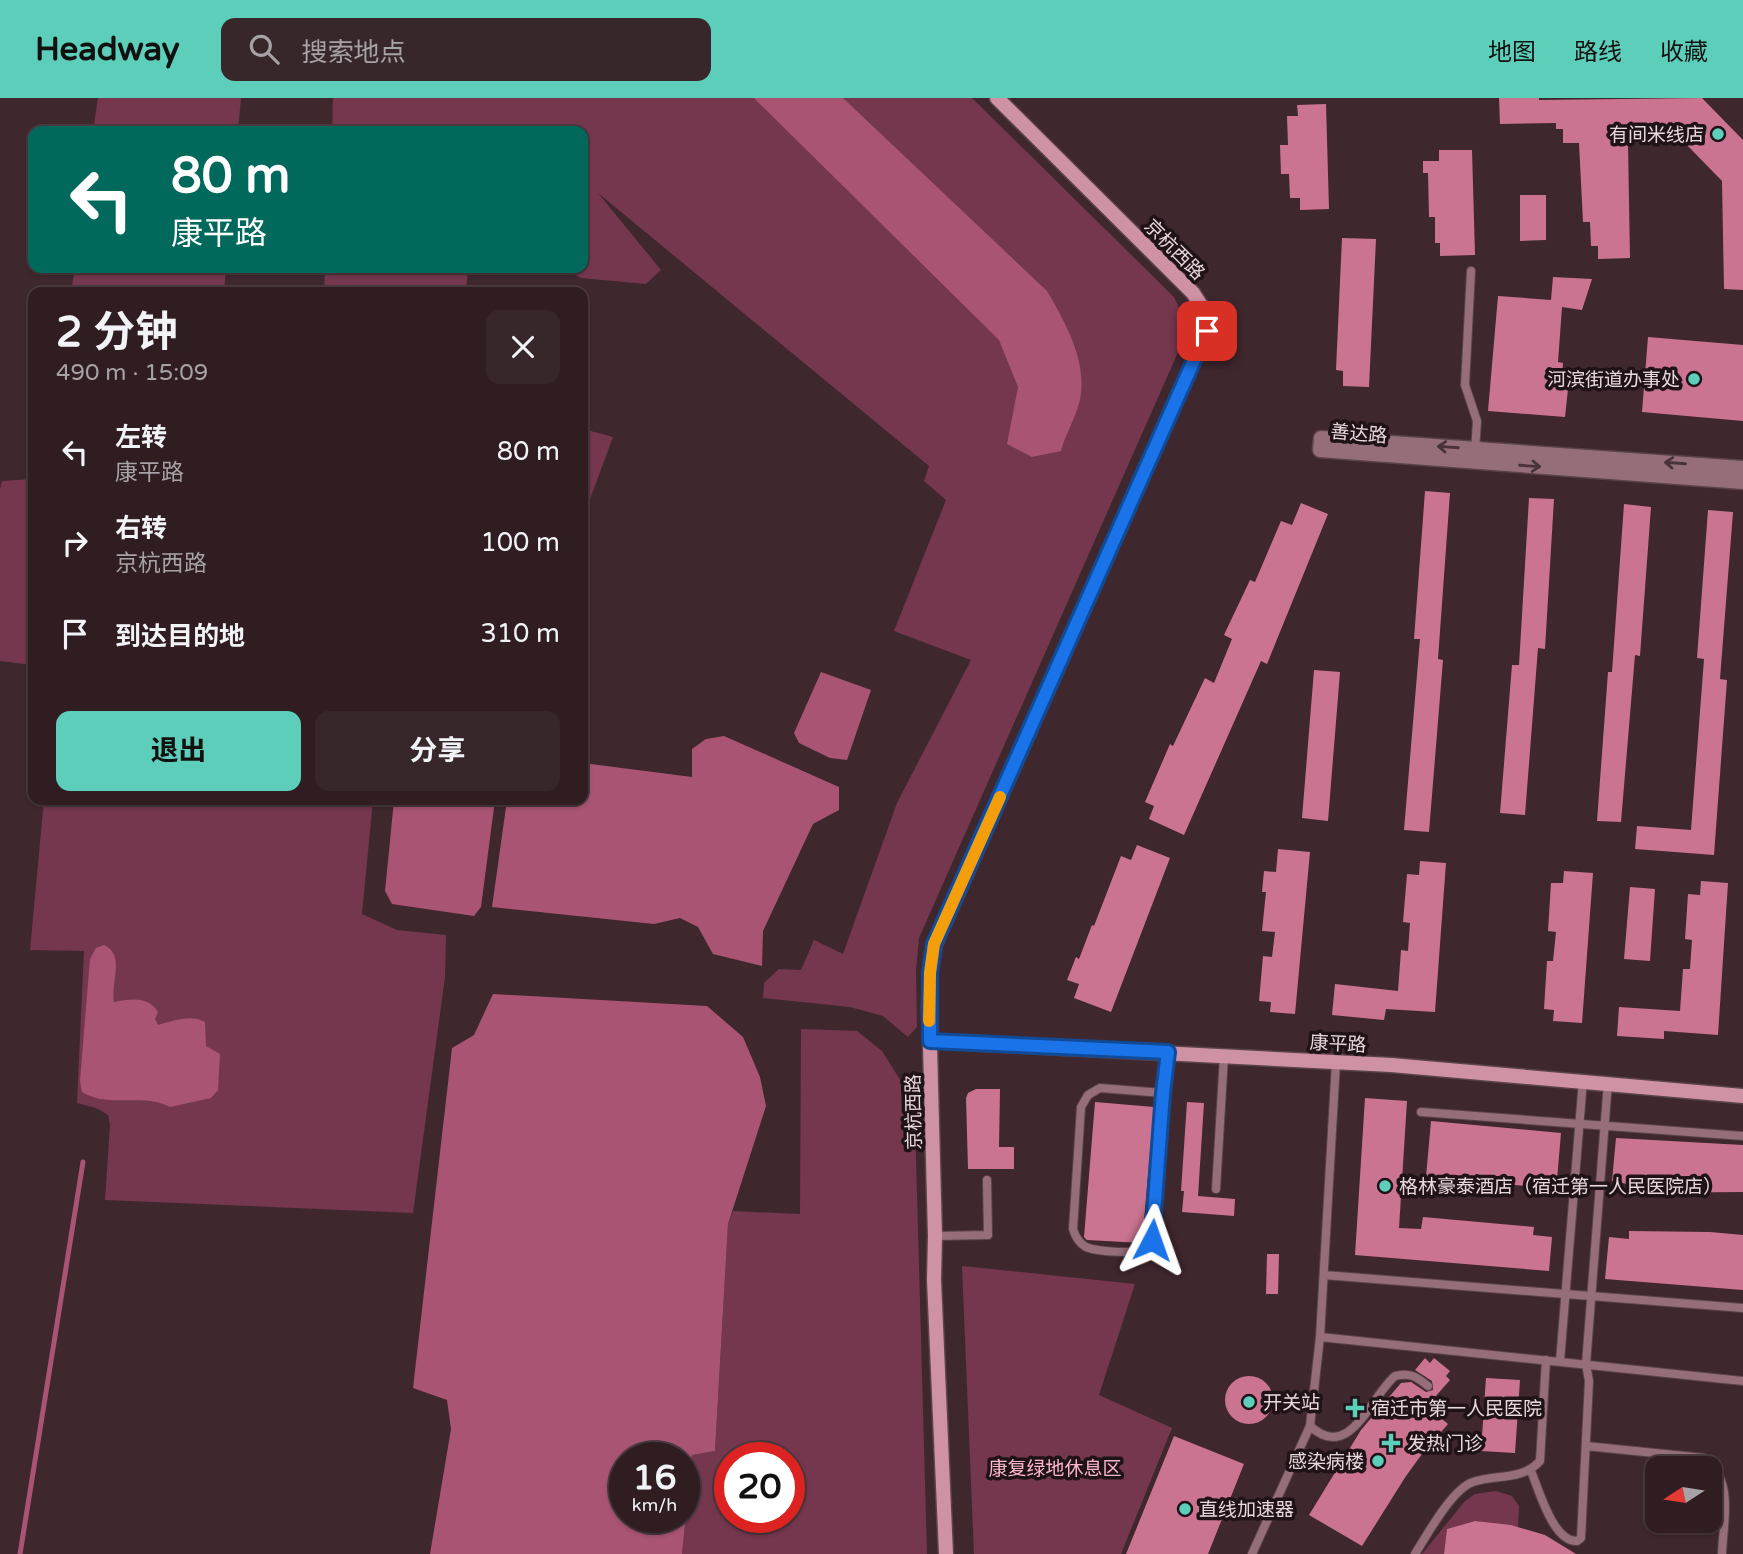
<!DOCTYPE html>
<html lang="zh">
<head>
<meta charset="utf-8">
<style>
  :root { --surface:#2f1d22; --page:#37262a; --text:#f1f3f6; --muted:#a7a2a5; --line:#4a3b40; --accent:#5dceb9 }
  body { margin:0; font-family:"Varela Round","Noto Sans SC",sans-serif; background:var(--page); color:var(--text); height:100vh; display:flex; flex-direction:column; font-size:26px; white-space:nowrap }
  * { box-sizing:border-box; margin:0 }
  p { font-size:23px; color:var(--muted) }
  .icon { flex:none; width:38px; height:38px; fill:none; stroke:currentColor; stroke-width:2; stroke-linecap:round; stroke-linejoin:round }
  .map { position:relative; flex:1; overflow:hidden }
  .drawer { position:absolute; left:28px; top:189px; width:560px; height:518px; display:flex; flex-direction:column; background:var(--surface); border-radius:14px; box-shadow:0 2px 5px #0004,0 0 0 2px var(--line) }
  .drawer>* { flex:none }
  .banner { position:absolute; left:28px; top:28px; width:560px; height:147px; border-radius:14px; box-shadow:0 2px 5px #0004,0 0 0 2px var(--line); background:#00695c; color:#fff; overflow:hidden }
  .needle { width:46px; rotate:258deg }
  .buttons { position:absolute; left:1645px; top:1358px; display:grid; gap:14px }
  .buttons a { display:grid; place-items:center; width:77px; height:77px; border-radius:14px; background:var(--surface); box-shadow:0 2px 5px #0004,0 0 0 2px var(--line); font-size:35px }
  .speed { position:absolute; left:609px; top:1344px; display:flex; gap:14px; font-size:35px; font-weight:700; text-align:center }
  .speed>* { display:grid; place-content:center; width:91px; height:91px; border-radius:50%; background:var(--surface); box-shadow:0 2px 5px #0004,0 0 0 2px var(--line); line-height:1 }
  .speed small { font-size:18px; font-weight:400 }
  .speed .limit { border:10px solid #d22; background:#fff; color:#111 }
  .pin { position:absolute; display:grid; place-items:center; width:60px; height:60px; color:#fff; margin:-30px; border-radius:14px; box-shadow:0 4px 10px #0006 }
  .me { position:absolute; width:77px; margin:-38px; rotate:4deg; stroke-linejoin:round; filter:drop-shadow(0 0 5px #0008) }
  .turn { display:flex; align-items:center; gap:24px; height:147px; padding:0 28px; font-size:32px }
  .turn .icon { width:91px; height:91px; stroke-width:2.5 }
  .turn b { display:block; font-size:49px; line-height:60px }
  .round { display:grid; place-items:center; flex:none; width:74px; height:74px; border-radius:14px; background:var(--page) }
  .headline { display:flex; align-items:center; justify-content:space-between; height:119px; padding:0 28px }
  h1 { font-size:42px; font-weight:700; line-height:52px }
  .button { display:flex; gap:14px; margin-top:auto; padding:14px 28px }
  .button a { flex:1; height:80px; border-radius:14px; background:var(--accent); color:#111; font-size:28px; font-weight:700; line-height:80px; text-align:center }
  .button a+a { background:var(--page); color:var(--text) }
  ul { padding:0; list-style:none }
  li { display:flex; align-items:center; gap:21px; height:91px; padding:0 28px }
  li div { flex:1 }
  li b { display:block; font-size:26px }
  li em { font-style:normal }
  header { display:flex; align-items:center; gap:42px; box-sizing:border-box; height:98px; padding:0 35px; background:var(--accent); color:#111 }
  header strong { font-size:33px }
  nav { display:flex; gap:38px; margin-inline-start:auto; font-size:24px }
  .search { width:490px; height:63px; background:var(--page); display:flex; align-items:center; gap:18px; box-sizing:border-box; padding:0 24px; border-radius:14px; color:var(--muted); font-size:26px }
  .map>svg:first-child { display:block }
  .green { fill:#75374e; fill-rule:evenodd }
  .water { fill:#a85472; fill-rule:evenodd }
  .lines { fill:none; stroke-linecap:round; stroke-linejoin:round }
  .stream { stroke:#a85472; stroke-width:5 }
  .building { fill:#cb7491 }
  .lane-casing { stroke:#5a434a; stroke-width:10 }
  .street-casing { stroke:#5a434a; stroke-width:17 }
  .secondary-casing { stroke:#5a434a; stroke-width:17 }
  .lane { stroke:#956e7a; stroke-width:8 }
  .street { stroke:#956e7a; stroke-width:14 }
  .secondary { stroke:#cf91a4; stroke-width:14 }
  .oneway { stroke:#48333a }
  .route-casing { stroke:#114b97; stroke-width:18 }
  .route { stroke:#1a73e8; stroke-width:12 }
  .slow { stroke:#f59e0b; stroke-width:12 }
  .poi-dot { fill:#5dceb9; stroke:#1f1317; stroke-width:2.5 }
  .labels { text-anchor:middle; stroke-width:7; stroke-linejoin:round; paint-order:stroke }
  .poi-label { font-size:19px; fill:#e8d7dc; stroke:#1f1317; text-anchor:start }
  .street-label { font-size:19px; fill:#e8d7dc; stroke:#1f1317 }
  .park-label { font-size:19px; fill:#feb6cc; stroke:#1f1317 }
</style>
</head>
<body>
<header>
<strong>Headway</strong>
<div class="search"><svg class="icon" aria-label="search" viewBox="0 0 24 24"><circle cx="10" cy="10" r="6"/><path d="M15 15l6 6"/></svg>搜索地点</div>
<nav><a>地图</a><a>路线</a><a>收藏</a></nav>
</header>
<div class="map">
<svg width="1743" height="1456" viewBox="0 0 1743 1456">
  <rect width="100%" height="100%" fill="#3f272e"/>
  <path class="green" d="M98,0H241L238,33H93Z
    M333,0H972L1174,199L1181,214L1183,243L919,840L916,872L917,929L908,939L883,918L850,909L763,900L764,885L779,871L801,872L814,842L843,856L897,705L971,562L894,533L946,402L924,383L929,368L598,95L661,172L646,186L581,180L561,170H583V33H332Z
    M75,170H226L224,194H71Z
    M325,170H468L466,194H324Z
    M583,331L613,339L583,420Z
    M33,381V567L0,563V391L2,383Z
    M44,702H373L362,816L397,832L446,837L445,879L413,1115L105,1102L110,1027L108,1017L96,1010L77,1005L84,853L30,852Z
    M801,931L857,933L882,953L904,988L915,1024L927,1456H682L692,1357L715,1353L728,1126L733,1113L800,1116ZM730,1360H789V1419H730Z
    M962,1168L1135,1186L1099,1297L1172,1330L1121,1456H974Z
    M1496,1393L1512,1398L1519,1408L1518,1429L1475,1423L1447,1431L1444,1456H1422L1465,1403L1475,1396Z"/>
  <path class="water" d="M754,0H843L1047,193C1067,227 1092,271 1077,312C1072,326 1065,338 1061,353L1032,359L1007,346L1018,289L999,242Z
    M821,574L871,592L847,662L830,660L799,645L794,635Z
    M724,638L839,689V712L813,726L763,833L762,868L713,856L698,829L680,820L654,826L492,809L507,702H583V665L692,679V651L706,641Z
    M394,702H495L481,809L474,818L392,806L385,793Z
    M104,847C126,857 110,885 114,904C131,901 148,898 158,914L155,921L158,927C174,923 189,916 205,924L206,948L220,956L218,992L211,1000L170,1009C143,994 109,1011 82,994L80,983L90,861L96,850Z
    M493,896L707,908L743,939L760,979L766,1008L728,1126L715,1353L692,1357L682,1456H430L451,1331L447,1302L413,1290L452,950L474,937ZM625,1360H684V1419H625Z"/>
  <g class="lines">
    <path class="stream" d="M20,1456L83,1064"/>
  </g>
  <path class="building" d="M1499,0H1539V2L1702,0L1743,42V192L1724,191L1722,83L1684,44L1628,45L1630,160L1598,161V148H1591L1590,124H1583L1579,45H1563V31H1556V25L1500,26Z
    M1326,6L1329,111L1300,112V100H1290L1289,76H1281L1280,47H1288L1287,18H1298L1297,7Z
    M1439,52H1472L1475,157L1440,158V145H1435V119H1429L1428,75H1423V63H1439Z
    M1520,97H1546V142L1520,143Z
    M1342,140L1376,141L1369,289L1343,288V273L1336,272Z
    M1553,179L1592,181L1582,212L1562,209L1558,264L1563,265L1561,291H1568L1565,319L1488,313L1498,198L1551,202Z
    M1648,239L1743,247V323L1642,314Z
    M1425,393L1450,395L1438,561L1443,562L1429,734L1404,732L1420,541H1414Z
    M1529,400L1554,401L1545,551L1538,550L1525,717L1500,715L1512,567H1519Z
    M1301,405L1328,416L1267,566L1261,563L1184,737L1149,721L1154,708L1145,704L1170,646L1173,648L1205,580L1214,585L1232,541L1224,537L1250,482L1255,484L1281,423L1292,427Z
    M1624,406L1651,409L1640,558L1635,557L1621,724L1597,723L1608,574H1612Z
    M1708,412L1733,414L1720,581L1727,582L1714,757L1635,751L1637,728L1691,732L1704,561L1697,560Z
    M1314,572L1340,574L1328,723L1302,720Z
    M1137,747L1170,760L1111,914L1074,900L1079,886L1067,882L1076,859L1079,861L1092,827L1094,828L1121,758L1131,762Z
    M1278,751L1310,754L1295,916L1270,914L1271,904L1259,903L1263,858L1272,859L1275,834L1262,833L1266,794H1262L1264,773L1276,774Z
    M1420,763L1446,765L1435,914L1386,911L1384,922L1332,917L1335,886L1398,893L1401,852L1408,853L1410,825L1403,824L1407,776L1419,777Z
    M1564,773L1593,775L1582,925L1553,923L1554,912L1544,911L1547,863H1553L1556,834L1548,833L1551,785H1563Z
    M1701,783L1728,785L1718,937L1664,933V941L1617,938L1619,909L1680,913L1683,871H1690L1692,842L1685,841L1688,796L1700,797Z
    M1630,789L1655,791L1650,863L1624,861Z
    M976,991H1000L999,1049H1014V1071H968L966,1000L968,995Z
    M1365,1000L1407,1003L1399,1130L1421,1131L1423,1119L1534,1129L1533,1137L1552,1139L1549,1173L1355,1157Z
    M1095,1004L1154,1009L1142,1145L1087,1142L1084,1139Z
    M1187,1004L1204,1005L1198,1098L1235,1101L1234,1118L1182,1114L1184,1093H1181Z
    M1431,1023L1561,1035L1557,1082L1537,1080L1536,1089L1426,1079Z
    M1616,1040L1743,1047V1094L1632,1095V1087L1612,1083Z
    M1629,1133L1710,1134L1743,1137V1192L1605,1181L1609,1139L1629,1141Z
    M1267,1156H1279L1278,1196H1266Z
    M1425,1260L1430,1265L1434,1260L1450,1273L1446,1278L1450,1282L1427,1308L1448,1326L1422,1356L1406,1378L1362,1448L1309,1417L1361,1332L1401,1285L1411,1284L1426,1294L1433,1292L1432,1283L1415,1272Z
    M1225 1302a24 24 0 1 1 48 0a24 24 0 1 1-48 0Z
    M1486,1280L1520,1282L1515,1355L1481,1353Z
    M1174,1338L1244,1366L1208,1456H1126Z
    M1475,1423L1511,1427L1545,1437L1576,1456H1444L1447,1431Z"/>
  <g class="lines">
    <g class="lane-casing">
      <path id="lane" d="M1471,173L1465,287L1477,323L1475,354
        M1163,995L1152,1142L1149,1149C1140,1157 1098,1154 1086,1149C1079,1145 1075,1138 1073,1131L1081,1009L1088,997L1100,990L1163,995L1169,954
        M1421,1014L1743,1038
        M1216,1091L1224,958
        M935,1138L988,1137L987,1082
        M1324,1177L1743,1210
        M1320,1239L1336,964
        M1560,1263L1583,982
        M1310,1328C1350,1365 1370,1299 1395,1278C1410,1274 1417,1279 1428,1288
        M1586,1348L1704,1360C1735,1383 1723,1422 1722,1456
        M1531,1373C1539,1392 1553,1444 1577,1443L1581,1440L1589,1283L1586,1266L1608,984
        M1252,1456L1310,1328L1320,1239L1743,1283
        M1415,1456C1427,1437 1452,1391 1473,1384C1496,1376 1522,1383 1540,1363L1546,1262"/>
    </g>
    <g class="street-casing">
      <path id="street" d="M1743,370L1321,340L1320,352L1743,384"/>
    </g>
    <g class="secondary-casing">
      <path id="secondary" d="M930,943L1391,967L1743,998
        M946,1456L934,1182L935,1138L929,909L930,875L935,846L1207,233L1204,212L1193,195L997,0"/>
    </g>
    <use href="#lane" class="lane"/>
    <use href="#street" class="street"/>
    <use href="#secondary" class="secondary"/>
  </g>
  <defs><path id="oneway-shaft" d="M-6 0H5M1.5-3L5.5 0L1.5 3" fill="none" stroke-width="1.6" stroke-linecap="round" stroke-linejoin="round" transform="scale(1.75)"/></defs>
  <g class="oneway">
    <use href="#oneway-shaft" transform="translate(1448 349) rotate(-176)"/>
    <use href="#oneway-shaft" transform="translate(1675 365) rotate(-176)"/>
    <use href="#oneway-shaft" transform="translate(1530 368) rotate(4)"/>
  </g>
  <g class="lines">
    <g class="route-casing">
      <path id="route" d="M1152,1142L1163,995L1168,954L930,943V875L934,846L1207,233"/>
    </g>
    <use href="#route" class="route"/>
    <path class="slow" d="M929,923L930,875L934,846L1000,699"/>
  </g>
  <g class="poi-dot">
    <circle cx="1718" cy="36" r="7"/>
    <circle cx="1694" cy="281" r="7"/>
    <circle cx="1385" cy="1088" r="7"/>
    <circle cx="1249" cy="1304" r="7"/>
    <path d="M1351.5 1299.5h7v7h7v7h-7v7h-7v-7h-7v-7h7z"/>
    <path d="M1387.5 1334.5h7v7h7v7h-7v7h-7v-7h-7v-7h7z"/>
    <circle cx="1378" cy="1363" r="7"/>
    <circle cx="1185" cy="1411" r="7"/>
  </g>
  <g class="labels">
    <g class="poi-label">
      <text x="1704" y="43" text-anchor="end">有间米线店</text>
      <text x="1680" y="288" text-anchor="end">河滨街道办事处</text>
      <text x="1399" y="1095">格林豪泰酒店（宿迁第一人民医院店）</text>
      <text x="1263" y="1311">开关站</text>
      <text x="1371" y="1317">宿迁市第一人民医院</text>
      <text x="1407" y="1352">发热门诊</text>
      <text x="1364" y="1370" text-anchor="end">感染病楼</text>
      <text x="1199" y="1418">直线加速器</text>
    </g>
    <g class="street-label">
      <text transform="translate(1175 151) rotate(45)" y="7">京杭西路</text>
      <text transform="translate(1359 335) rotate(5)" y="7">善达路</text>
      <text transform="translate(1338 945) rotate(3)" y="7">康平路</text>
      <text transform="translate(913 1014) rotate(-91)" y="7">京杭西路</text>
    </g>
    <g class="park-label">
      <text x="1055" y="1377">康复绿地休息区</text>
    </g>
  </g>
</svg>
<div class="buttons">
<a><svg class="needle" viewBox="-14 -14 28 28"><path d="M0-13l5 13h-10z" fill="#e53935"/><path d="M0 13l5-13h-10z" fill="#a7a2a5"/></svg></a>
</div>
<div class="speed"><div>16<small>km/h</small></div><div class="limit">20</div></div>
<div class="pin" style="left:1207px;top:233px;background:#d93025"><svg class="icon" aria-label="arrive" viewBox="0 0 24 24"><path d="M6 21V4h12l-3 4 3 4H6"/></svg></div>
<svg class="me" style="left:1152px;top:1142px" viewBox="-20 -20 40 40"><path d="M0-17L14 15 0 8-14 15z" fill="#1a73e8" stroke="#fff" stroke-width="4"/></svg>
<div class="banner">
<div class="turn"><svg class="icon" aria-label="left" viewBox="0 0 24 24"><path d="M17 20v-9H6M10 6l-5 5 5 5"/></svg><div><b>80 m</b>康平路</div></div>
</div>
<section class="drawer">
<div class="headline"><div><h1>2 分钟</h1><p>490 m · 15:09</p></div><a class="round"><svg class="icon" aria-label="close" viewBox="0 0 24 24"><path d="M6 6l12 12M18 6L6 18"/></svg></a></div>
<ul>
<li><svg class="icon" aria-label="left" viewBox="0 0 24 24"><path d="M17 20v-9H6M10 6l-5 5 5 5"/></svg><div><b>左转</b><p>康平路</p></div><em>80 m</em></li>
<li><svg class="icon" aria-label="right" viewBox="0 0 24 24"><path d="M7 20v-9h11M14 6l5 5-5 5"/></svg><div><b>右转</b><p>京杭西路</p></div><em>100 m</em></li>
<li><svg class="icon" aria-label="arrive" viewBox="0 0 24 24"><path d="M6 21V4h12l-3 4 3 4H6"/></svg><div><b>到达目的地</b></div><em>310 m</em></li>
</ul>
<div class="button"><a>退出</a><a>分享</a></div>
</section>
</div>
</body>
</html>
